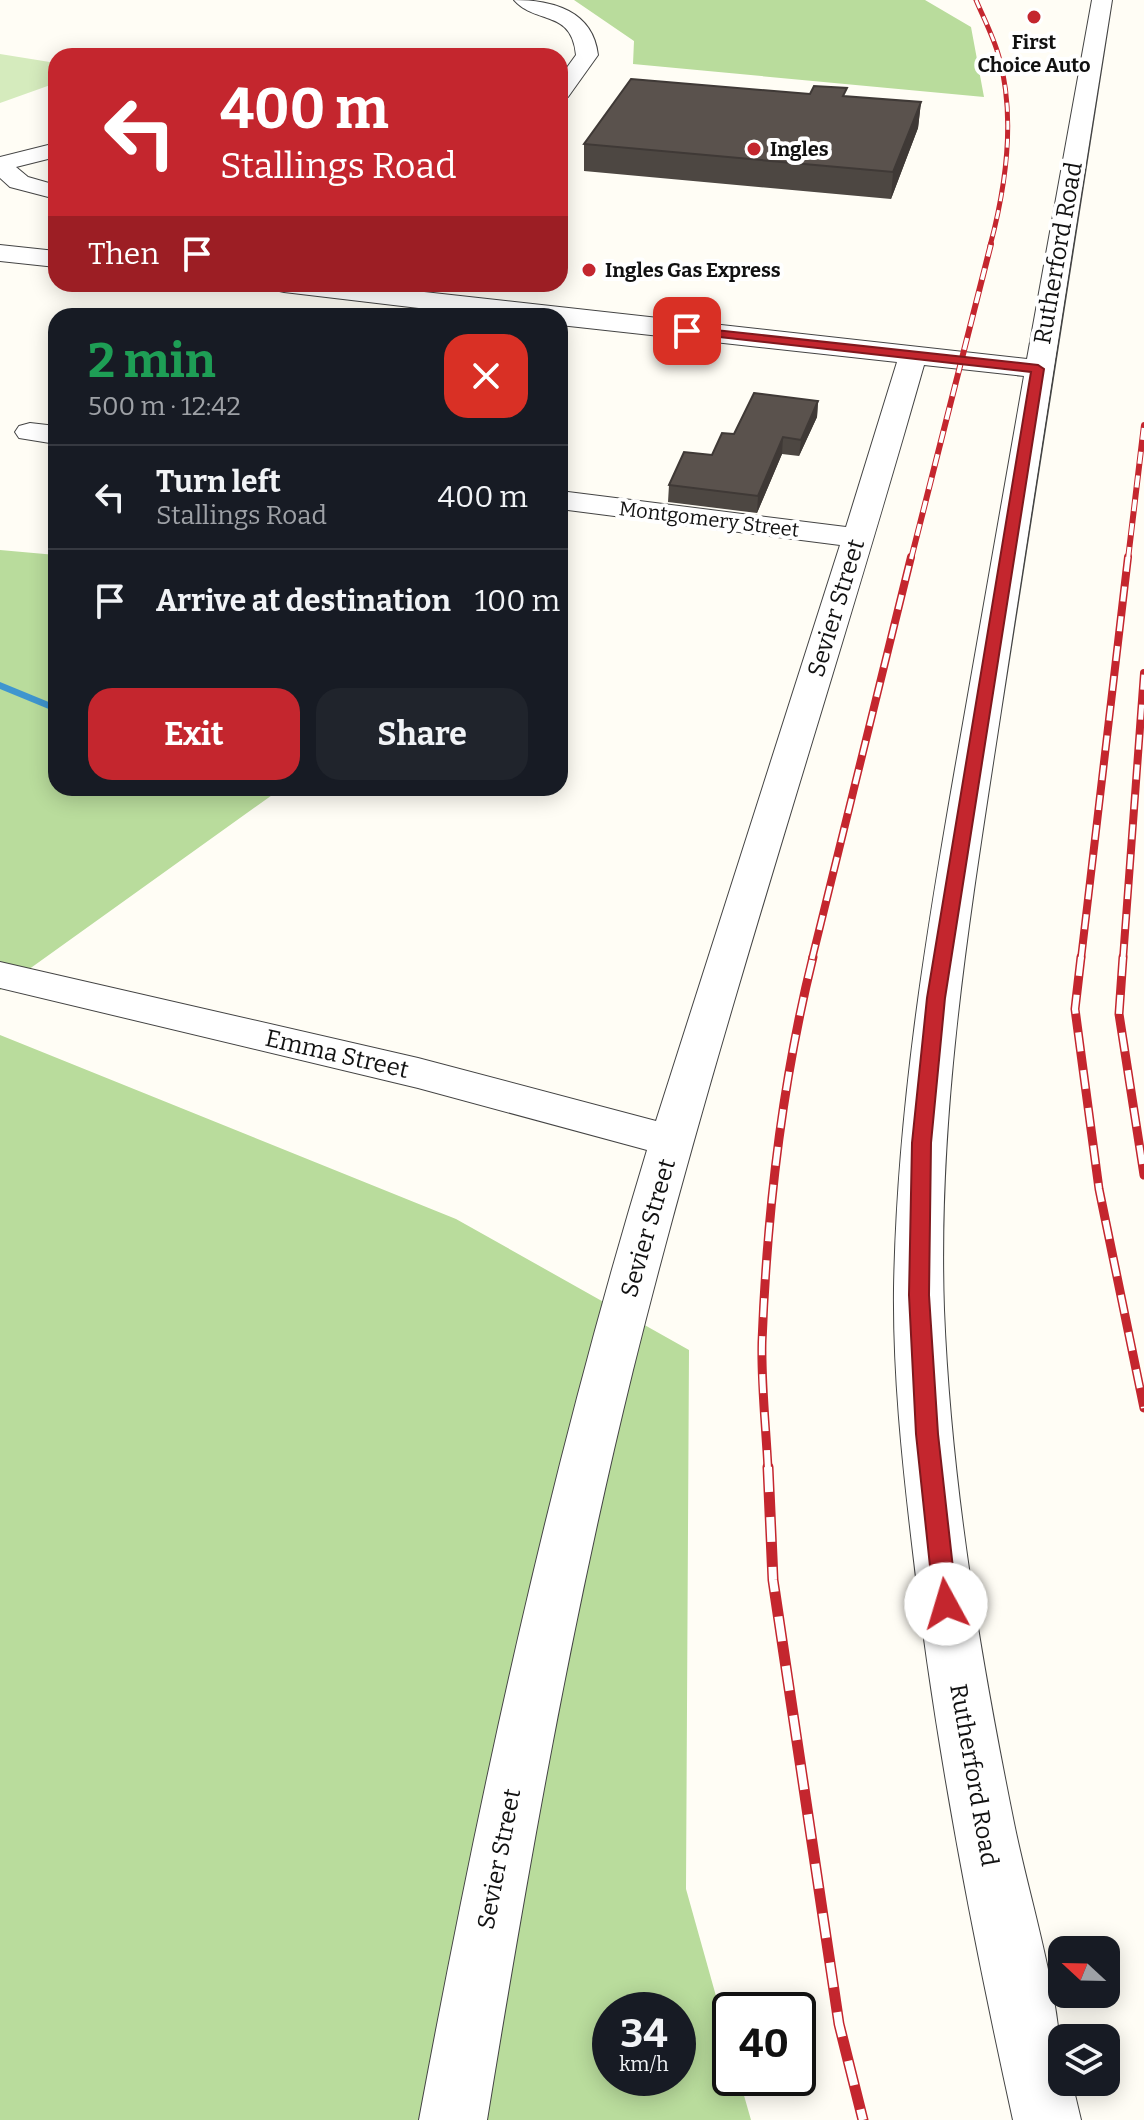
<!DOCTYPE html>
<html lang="en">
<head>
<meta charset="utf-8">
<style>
  :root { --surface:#171b24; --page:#20242c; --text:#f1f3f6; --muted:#9ea1a6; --line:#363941; --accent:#c4262e }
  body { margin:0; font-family:Bitter,serif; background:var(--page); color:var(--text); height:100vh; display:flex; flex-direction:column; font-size:30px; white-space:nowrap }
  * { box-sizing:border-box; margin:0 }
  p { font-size:26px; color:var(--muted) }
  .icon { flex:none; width:44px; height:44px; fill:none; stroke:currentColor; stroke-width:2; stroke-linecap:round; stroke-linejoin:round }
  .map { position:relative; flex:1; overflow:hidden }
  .panel { position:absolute; left:48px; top:308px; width:520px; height:488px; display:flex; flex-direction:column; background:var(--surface); border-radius:24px; box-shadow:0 4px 20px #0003 }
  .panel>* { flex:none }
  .guide { position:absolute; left:48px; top:48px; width:520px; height:244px; border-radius:24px; box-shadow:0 4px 20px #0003; background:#c4262e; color:#fff; overflow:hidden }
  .needle { width:52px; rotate:292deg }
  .tools { position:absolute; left:1048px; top:1936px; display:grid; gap:16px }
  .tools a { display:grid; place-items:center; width:72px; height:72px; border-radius:16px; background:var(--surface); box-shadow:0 4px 20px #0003; font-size:40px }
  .speed { position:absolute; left:592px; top:1992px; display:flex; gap:16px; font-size:40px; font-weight:700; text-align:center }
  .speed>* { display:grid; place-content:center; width:104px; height:104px; border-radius:50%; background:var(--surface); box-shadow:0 4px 20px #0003; line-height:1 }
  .speed small { font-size:20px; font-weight:400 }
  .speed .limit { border:4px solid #111; border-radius:12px; background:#fff; color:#111 }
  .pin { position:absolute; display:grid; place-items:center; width:68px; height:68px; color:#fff; margin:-34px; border-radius:16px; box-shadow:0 4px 12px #0006 }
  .me { position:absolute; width:88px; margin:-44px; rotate:354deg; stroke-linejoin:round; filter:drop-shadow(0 0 6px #0008) }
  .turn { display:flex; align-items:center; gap:28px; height:168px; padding:0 40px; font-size:36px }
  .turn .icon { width:104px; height:104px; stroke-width:2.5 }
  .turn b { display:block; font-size:56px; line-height:68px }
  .then { display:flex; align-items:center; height:76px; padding:0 40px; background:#0003; gap:16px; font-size:30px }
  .round { display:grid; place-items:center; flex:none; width:84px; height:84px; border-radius:24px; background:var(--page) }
  .headline { display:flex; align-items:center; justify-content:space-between; height:136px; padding:0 40px }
  h1 { font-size:48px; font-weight:700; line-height:60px; color:#1e9e55 }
  .primary-button { display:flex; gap:16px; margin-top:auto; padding:16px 40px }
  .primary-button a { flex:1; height:92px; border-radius:24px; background:var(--accent); color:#fff; font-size:32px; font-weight:700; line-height:92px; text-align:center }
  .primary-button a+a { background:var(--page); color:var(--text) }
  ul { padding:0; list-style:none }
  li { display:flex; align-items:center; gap:24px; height:104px; padding:0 40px; border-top:2px solid var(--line) }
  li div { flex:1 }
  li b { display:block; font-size:30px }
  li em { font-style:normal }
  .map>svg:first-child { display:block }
  .green { fill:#d5ebbd }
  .forest { fill:#b9dc9c; fill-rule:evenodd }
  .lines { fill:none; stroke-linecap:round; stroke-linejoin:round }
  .stream { fill:#3f96cf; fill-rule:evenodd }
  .minor-casing { stroke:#444; stroke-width:2 }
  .minor { fill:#fff; fill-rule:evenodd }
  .rail-far4-casing { stroke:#c4262e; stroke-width:5 }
  .rail-far3-casing { stroke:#c4262e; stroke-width:6 }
  .rail-far2-casing { stroke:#c4262e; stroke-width:8 }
  .rail-far1-casing { stroke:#c4262e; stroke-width:9 }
  .rail-casing { stroke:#c4262e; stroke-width:11 }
  .rail-far4 { stroke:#fff; stroke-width:3; stroke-dasharray:9; stroke-linecap:butt }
  .rail-far3 { stroke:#fff; stroke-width:4; stroke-dasharray:12; stroke-linecap:butt }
  .rail-far2 { stroke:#fff; stroke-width:5; stroke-dasharray:15; stroke-linecap:butt }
  .rail-far1 { stroke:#fff; stroke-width:6; stroke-dasharray:19; stroke-linecap:butt }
  .rail { stroke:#fff; stroke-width:8; stroke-dasharray:25; stroke-linecap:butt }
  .wall { fill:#4d4742 }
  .shaded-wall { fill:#3f3936 }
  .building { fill:#5a524d; stroke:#3f3936; stroke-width:2 }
  .route { fill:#c4262e; stroke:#7f191e; stroke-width:2 }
  .poi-dot { fill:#c4262e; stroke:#fff; stroke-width:3 }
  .labels { text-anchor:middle; stroke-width:8; stroke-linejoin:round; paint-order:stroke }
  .far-poi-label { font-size:20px; font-weight:bold; fill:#111; stroke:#fff; text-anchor:start }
  .far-street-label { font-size:20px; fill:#111; stroke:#fff }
  .street-label { font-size:24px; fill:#111; stroke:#fff }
</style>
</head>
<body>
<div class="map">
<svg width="1144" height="2120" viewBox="0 0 1144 2120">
  <rect width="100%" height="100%" fill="#fffdf5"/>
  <path class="green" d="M0,54L56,63V83L0,103Z"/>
  <path class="forest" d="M574,0H925L971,27L984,97L633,64L634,41Z
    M0,550L56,555V788H282L0,990Z
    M0,1035L456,1219L689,1350L686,1889L730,2046V2078H739L751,2120H0ZM610,2010H678V2078H610Z"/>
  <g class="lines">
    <path class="stream" d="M0,682L56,705V712L0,689Z"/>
    <g class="minor-casing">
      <path id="minor" d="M514,0C553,0 593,11 598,55L568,97L560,99V77L576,55C572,9 536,25 514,0Z
        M1092,0H1112C1074,237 1037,474 1001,711C971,908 937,1109 944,1310C951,1482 980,1655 1014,1823C1031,1906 1062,1998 1062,2082H1072L1081,2120H1013C971,1929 934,1738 912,1544C902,1459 893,1373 894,1288C897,1113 925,941 955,769C978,638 1001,507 1024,376L924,365C829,700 717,1032 633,1370C572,1618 528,1868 487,2120H419C480,1792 550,1469 647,1150L418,1088L0,988V962L418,1058L656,1121L840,545L560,509V491L846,527L897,362L560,325V316H486L284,292L275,290L271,284H352L1027,359Z
        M56,143V157L16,167L28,177L56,185V199L10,187L0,178V157Z
        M0,245L56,251V267L0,261Z
        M30,423L56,426V444L19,438L15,432L19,426Z"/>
    </g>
    <use href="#minor" class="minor"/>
    <g class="rail-far4-casing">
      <path id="rail-far4" d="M976,0C984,19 994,38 999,57C1016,118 1006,186 990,246"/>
    </g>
    <g class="rail-far3-casing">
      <path id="rail-far3" d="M911,559L991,244
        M1128,559L1144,425"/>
    </g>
    <g class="rail-far2-casing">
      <path id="rail-far2" d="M812,959L911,557
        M1081,959L1128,557
        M1123,959L1144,673"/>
    </g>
    <g class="rail-far1-casing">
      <path id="rail-far1" d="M1081,957L1075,1009L1099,1189L1144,1408
        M1123,957L1119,1014L1144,1175
        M768,1469C766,1427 761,1384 762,1342C767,1213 782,1082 813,957"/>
    </g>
    <g class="rail-casing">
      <path id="rail" d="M768,1467L773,1580L839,2024L863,2120"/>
    </g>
    <use href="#rail-far4" class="rail-far4"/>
    <use href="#rail-far3" class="rail-far3"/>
    <use href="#rail-far2" class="rail-far2"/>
    <use href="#rail-far1" class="rail-far1"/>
    <use href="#rail" class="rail"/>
  </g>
  <path class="wall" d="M810,94L921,102L918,128L891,199L584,171V144Z
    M818,401L817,417L799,456L782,454L757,513L668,502L669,485L712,455L734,434Z"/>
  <path class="shaded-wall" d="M921,102L918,128L891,199L893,172Z
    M818,401L817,417L799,456L801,440Z
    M783,437L782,454L757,513L758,496Z"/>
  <path class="building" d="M631,79L810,94L814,86L847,88L843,96L921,102L893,172L584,144Z
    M754,393L818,401L801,440L783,437L758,496L669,485L684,452L712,455L722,433L734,434Z"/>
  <path class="route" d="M687,327L1038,365L1044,369L945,998L931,1143L929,1295L938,1434L957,1604L954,1611L946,1614L938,1611L934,1604L916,1434L909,1295L912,1143L927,998L1031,372L683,333Z"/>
  <g class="poi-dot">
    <circle cx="1034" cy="17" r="8"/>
    <circle cx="754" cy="149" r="8"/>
    <circle cx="589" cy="270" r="8"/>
  </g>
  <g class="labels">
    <g class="far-poi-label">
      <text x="1034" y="49" text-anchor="middle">First<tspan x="1034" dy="23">Choice Auto</tspan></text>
      <text x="770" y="156">Ingles</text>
      <text x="605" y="277">Ingles Gas Express</text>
    </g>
    <g class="far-street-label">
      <text transform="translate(709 519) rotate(7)" y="7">Montgomery Street</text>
    </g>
    <g class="street-label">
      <text transform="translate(1058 253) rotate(-80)" y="8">Rutherford Road</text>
      <text transform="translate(836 608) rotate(-73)" y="8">Sevier Street</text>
      <text transform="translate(337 1054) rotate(13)" y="8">Emma Street</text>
      <text transform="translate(648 1228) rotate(-74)" y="8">Sevier Street</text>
      <text transform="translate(974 1775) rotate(80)" y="8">Rutherford Road</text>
      <text transform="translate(499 1859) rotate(-79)" y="8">Sevier Street</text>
    </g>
  </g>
</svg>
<div class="tools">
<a><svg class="needle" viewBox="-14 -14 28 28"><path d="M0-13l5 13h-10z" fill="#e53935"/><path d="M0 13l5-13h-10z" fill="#9ea1a6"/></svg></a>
<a><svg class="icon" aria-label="layers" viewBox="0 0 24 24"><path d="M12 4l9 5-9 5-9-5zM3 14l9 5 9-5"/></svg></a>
</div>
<div class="speed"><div>34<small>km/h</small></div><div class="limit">40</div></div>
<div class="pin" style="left:687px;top:331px;background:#d93025"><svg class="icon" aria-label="arrive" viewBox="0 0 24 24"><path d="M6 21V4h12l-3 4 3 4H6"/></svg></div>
<svg class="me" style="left:946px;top:1604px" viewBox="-20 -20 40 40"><circle r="19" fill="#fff"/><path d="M0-13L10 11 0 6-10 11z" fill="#c4262e"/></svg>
<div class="guide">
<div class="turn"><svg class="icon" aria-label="left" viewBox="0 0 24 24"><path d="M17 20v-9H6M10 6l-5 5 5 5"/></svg><div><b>400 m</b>Stallings Road</div></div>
<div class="then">Then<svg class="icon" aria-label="arrive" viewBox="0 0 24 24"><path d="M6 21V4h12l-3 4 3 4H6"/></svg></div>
</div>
<section class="panel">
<div class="headline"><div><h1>2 min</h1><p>500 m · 12:42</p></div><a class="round" style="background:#d93025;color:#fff"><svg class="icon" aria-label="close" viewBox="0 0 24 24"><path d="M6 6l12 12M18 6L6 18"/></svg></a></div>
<ul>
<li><svg class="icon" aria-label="left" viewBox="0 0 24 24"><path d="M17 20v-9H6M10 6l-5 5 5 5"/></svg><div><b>Turn left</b><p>Stallings Road</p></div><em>400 m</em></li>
<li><svg class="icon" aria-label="arrive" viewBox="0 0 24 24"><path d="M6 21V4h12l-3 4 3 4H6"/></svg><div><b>Arrive at destination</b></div><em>100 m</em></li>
</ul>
<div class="primary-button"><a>Exit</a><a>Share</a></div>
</section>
</div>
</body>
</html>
